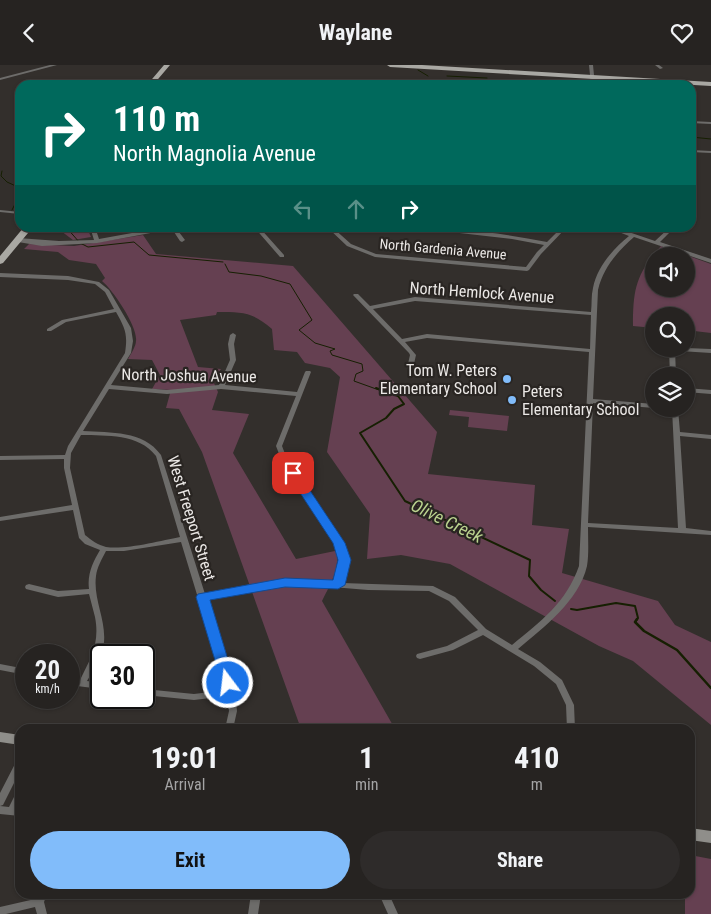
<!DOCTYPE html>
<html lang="en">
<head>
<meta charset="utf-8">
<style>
  :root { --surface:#262321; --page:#2e2b2a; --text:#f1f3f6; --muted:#a4a4a5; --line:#42403f; --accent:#81bcfa }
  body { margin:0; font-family:"Roboto Condensed",sans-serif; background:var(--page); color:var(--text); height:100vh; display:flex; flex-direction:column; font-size:19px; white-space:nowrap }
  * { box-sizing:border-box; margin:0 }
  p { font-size:16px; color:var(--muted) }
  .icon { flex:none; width:28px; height:28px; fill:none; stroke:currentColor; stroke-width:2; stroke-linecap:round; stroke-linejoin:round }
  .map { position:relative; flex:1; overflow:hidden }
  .panel { position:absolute; left:15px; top:659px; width:680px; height:175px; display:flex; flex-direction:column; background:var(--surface); border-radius:15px; box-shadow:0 1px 4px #0004,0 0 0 1px var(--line) }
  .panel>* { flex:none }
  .banner { position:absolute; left:15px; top:15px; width:681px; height:152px; border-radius:15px; box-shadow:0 1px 4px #0004,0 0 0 1px var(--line); background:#00695c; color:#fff; overflow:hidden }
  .fabs { position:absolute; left:645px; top:182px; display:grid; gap:10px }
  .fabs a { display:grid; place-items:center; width:50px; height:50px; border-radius:50%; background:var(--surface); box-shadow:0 1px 4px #0004,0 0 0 1px var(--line); font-size:25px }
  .speed { position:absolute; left:15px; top:579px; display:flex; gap:10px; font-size:25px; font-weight:700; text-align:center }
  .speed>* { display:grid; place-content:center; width:65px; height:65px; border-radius:50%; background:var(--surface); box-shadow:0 1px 4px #0004,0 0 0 1px var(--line); line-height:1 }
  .speed small { font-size:12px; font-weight:400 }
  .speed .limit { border:2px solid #111; border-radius:8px; background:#fff; color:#111 }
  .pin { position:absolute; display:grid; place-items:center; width:42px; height:42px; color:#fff; margin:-21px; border-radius:10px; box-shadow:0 2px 8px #0006 }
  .me { position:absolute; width:55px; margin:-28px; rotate:345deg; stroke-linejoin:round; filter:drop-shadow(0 0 4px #0008) }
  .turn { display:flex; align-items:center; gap:18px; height:105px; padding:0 15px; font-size:22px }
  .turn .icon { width:65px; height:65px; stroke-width:2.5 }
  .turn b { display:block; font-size:35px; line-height:42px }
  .lanes { display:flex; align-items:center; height:48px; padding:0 15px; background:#0003; justify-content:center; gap:25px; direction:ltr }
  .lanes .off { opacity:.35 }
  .eta { display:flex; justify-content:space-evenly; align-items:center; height:85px; text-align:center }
  .eta b { font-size:30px; font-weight:700; line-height:35px }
  .button { display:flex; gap:10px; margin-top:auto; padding:10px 15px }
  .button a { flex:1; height:58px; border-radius:30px; background:var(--accent); color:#111; font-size:20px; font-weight:700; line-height:58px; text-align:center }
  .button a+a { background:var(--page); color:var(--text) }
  header { display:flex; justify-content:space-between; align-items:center; height:65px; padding:0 15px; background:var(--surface); font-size:22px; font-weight:700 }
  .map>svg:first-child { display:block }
  .green { fill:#654051; fill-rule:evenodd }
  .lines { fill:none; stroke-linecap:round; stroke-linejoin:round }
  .stream-far2 { stroke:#161f02; stroke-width:1 }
  .stream-far1 { stroke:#161f02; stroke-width:2 }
  .stream { stroke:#161f02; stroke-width:2.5 }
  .street { fill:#6d6c6a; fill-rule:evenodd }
  .secondary { fill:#8f8e8a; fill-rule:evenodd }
  .primary { fill:#a9a8a3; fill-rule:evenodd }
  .route { fill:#1a73e8; stroke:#114b97 }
  .poi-dot { fill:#81bcfa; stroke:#292522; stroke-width:2 }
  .labels { text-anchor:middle; stroke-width:4.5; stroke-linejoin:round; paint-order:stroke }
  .far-street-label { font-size:14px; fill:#ebe8e6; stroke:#292522 }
  .street-label { font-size:16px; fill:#ebe8e6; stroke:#292522 }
  .poi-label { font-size:16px; fill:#ebe8e6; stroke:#292522; text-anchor:end }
  .water-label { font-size:18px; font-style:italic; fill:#bbd38f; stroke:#292522 }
</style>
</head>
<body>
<header><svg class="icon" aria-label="back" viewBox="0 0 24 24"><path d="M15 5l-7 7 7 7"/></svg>Waylane<svg class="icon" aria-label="heart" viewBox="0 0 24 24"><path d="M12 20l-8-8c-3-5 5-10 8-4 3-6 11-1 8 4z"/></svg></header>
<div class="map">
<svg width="711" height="849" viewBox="0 0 711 849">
  <rect width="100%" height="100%" fill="#332f2c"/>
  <path class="green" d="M57,163H87L91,172L73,175Z
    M143,170L156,189L293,201L437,367L428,409L535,420L532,460L569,464L562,508L658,536L675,560L711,577V660L633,596L599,581L450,499L401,490L367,494L370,449L327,387L340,312L330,303L305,298L297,287L274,285L272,264C253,247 242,247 217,247L216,250L180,255L198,302L221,304L213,316L218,327L212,345L249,349L233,388L296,494L335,486L337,487C339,506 330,520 322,536L395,664H301L202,387L179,344L166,343L171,325L152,324L160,310L152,295L128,294C131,289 136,281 136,276C138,262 113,225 102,216L105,213L96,199L69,195L58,187L24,184L29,179L74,181Z
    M661,181L711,199V268L686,265V251H654V263L633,261C633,224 636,209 661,181ZM654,191H686V224H654Z
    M450,345L509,351L507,366L468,362L469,352L449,350Z
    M690,790L711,794V849H685V829H690Z"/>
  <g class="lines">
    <path class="stream-far2" d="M418,5L428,11
      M447,11L487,13
      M503,16L506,20
      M691,72L711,74
      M2,106L1,111L7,117L18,122L19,131L12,145
      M66,162L80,178L88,182L134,177L149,190L223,197
      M225,199L229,207L261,211L290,219L312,255L299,265L315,278L335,284L330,286L332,290L362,299L363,306L356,309L354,316L379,325"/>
    <path class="stream-far1" d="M376,323L398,331L404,339L394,344L386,353L360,368L405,436L530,495L529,511L541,525L555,536
      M571,544L577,545L616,538L635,541L638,553L636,556"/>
    <path class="stream" d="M637,554L635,557L644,566L677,585L711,623"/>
    <path class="street" d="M50,0H57L0,15V13Z
      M589,0H593L595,20H591Z
      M655,0H659L663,3L660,4Z
      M691,56L711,57V59L691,58Z
      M691,85L711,86V88L691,87Z
      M0,145L20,147V149L0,147Z
      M90,162H95L99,174L165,162H178L176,163L185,175L182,177L180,176L172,164L97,178L42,181L18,177L15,175L18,173L59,176L94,175Z
      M254,162H259L284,190V192H280Z
      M327,162H332L351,179L376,189L526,202L537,187L544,180L512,174L407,162C454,162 501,168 547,177L562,162H567L541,189L529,205L527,206L375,192L347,181Z
      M606,162H614L655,176L670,162H675L660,177L711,194V198L634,172C617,187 603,203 598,225L593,334L654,339V343L593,338L588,458L678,463L672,344H678L680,367L711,370V374L680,371L686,463L711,466V470L588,462C588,475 589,489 587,501C579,536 543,563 518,584L540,597L562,615L574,640L575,664H567L566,640L556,619L534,601L483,570L453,585L420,594L417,593L416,591L417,589L447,581L478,565L449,536L429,526L368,525L296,519L206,534L235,628L237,646L233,664H225L229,646L227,631L194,635L144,630V624L194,629L226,625L181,477L124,486H106C102,494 97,502 96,511C93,534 106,554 104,577C103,591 94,604 87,616L101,618V624L69,620V614L80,615C91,593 100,578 95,552C93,544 91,537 89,529L58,532L26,524L25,522L26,520L29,519L58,526L89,524C87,509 93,497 100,485L85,479L79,473L73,445L0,456V452L72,440L64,403V394L0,395V391L65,390L68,381L125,288C128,269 125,263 116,247L66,257L51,266H47V264L62,255L114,244L105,227L95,219L68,215L0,212V208L68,211L99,217L109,225L131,263L133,276L131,288L111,320L167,325L219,320L230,295L228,279L230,270L233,268L236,270L234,279L236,295L225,320L297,327L305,307L306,306H310L311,307L282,381L287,394L343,478L349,495L342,518L433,521L455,532L486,564L512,580C541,556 566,538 579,501L589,287L427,273L405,277L416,290L413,303L410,305L407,303L410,290L409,288L353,230L354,229H358L370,241L415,232L591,247C592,239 591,231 593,223C597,202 613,184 629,171ZM415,236L591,250L590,284L427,269L402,274L373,244ZM109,324L167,329L221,324L296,331L276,381L281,394L335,478L341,495L335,517L296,515L205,529L161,390C143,365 111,368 83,366ZM81,370C107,371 138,368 156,391L180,472C160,476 125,485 106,482C98,480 91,475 85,470L70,403L71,388Z
      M686,283L711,284V288L680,286L677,284H686Z
      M669,284H675L676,311H670Z
      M686,323L711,325V329L686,327Z
      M0,599L26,604V610L0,605Z
      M20,694V706L3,740L0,741V728L17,695Z
      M20,725V739L18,743H20V751L0,749V741L9,742L17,726Z
      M37,829H47L44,837L47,849H37L35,842L6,849H0V842L35,834Z
      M251,829H261L258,849H248Z
      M379,829H389L398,849H388Z"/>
    <path class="secondary" d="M0,667L20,670V680L0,677Z
      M690,763L711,766V778L690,775Z"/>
    <path class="primary" d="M164,0H170L153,20H147Z
      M387,0H422L711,17V21L390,2Z
      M24,162H33L3,198L0,199V191Z"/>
  </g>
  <path class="route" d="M293,405L297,406L345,478L351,495L345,520L338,524L285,522L210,535L235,618L228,623L223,622L196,532L198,529L285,513L333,515L338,495L333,478L287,408Z"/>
  <g class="poi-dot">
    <circle cx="507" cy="314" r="5"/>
    <circle cx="512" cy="335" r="5"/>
  </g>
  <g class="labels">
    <g class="far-street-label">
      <text transform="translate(443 184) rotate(5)" y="5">North Gardenia Avenue</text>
    </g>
    <g class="street-label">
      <text transform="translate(482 227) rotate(4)" y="6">North Hemlock Avenue</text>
      <text transform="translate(189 310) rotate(1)" y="6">North Joshua Avenue</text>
      <text transform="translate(192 453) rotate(73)" y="6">West Freeport Street</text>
    </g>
    <g class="poi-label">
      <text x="497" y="311">Tom W. Peters<tspan x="497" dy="18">Elementary School</tspan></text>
      <text x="522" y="332" text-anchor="start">Peters<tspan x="522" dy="18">Elementary School</tspan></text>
    </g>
    <g class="water-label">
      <text transform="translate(447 456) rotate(26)" y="6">Olive Creek</text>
    </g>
  </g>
</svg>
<div class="fabs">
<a><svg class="icon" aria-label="sound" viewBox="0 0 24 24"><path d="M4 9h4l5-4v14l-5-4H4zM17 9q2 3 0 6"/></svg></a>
<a><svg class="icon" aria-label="search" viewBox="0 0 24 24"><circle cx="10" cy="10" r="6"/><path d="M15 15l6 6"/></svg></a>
<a><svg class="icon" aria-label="layers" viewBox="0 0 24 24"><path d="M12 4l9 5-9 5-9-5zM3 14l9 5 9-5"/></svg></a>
</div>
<div class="speed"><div>20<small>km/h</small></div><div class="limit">30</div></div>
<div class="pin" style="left:293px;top:408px;background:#d93025"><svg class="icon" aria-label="arrive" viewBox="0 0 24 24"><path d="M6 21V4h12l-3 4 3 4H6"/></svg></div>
<svg class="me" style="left:228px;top:618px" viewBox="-20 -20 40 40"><circle r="17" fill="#1a73e8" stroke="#fff" stroke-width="3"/><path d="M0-11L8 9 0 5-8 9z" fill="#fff"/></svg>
<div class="banner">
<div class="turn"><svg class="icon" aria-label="right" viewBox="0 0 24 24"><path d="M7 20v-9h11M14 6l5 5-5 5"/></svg><div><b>110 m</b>North Magnolia Avenue</div></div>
<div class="lanes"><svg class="icon off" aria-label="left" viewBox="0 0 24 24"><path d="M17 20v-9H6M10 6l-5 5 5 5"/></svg><svg class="icon off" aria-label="ahead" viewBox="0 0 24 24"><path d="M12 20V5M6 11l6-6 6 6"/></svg><svg class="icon" aria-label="right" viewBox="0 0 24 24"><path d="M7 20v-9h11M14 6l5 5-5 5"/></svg></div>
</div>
<section class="panel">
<div class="eta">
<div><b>19:01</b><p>Arrival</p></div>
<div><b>1</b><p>min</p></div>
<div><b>410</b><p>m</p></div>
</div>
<div class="button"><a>Exit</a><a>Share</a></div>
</section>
</div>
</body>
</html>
